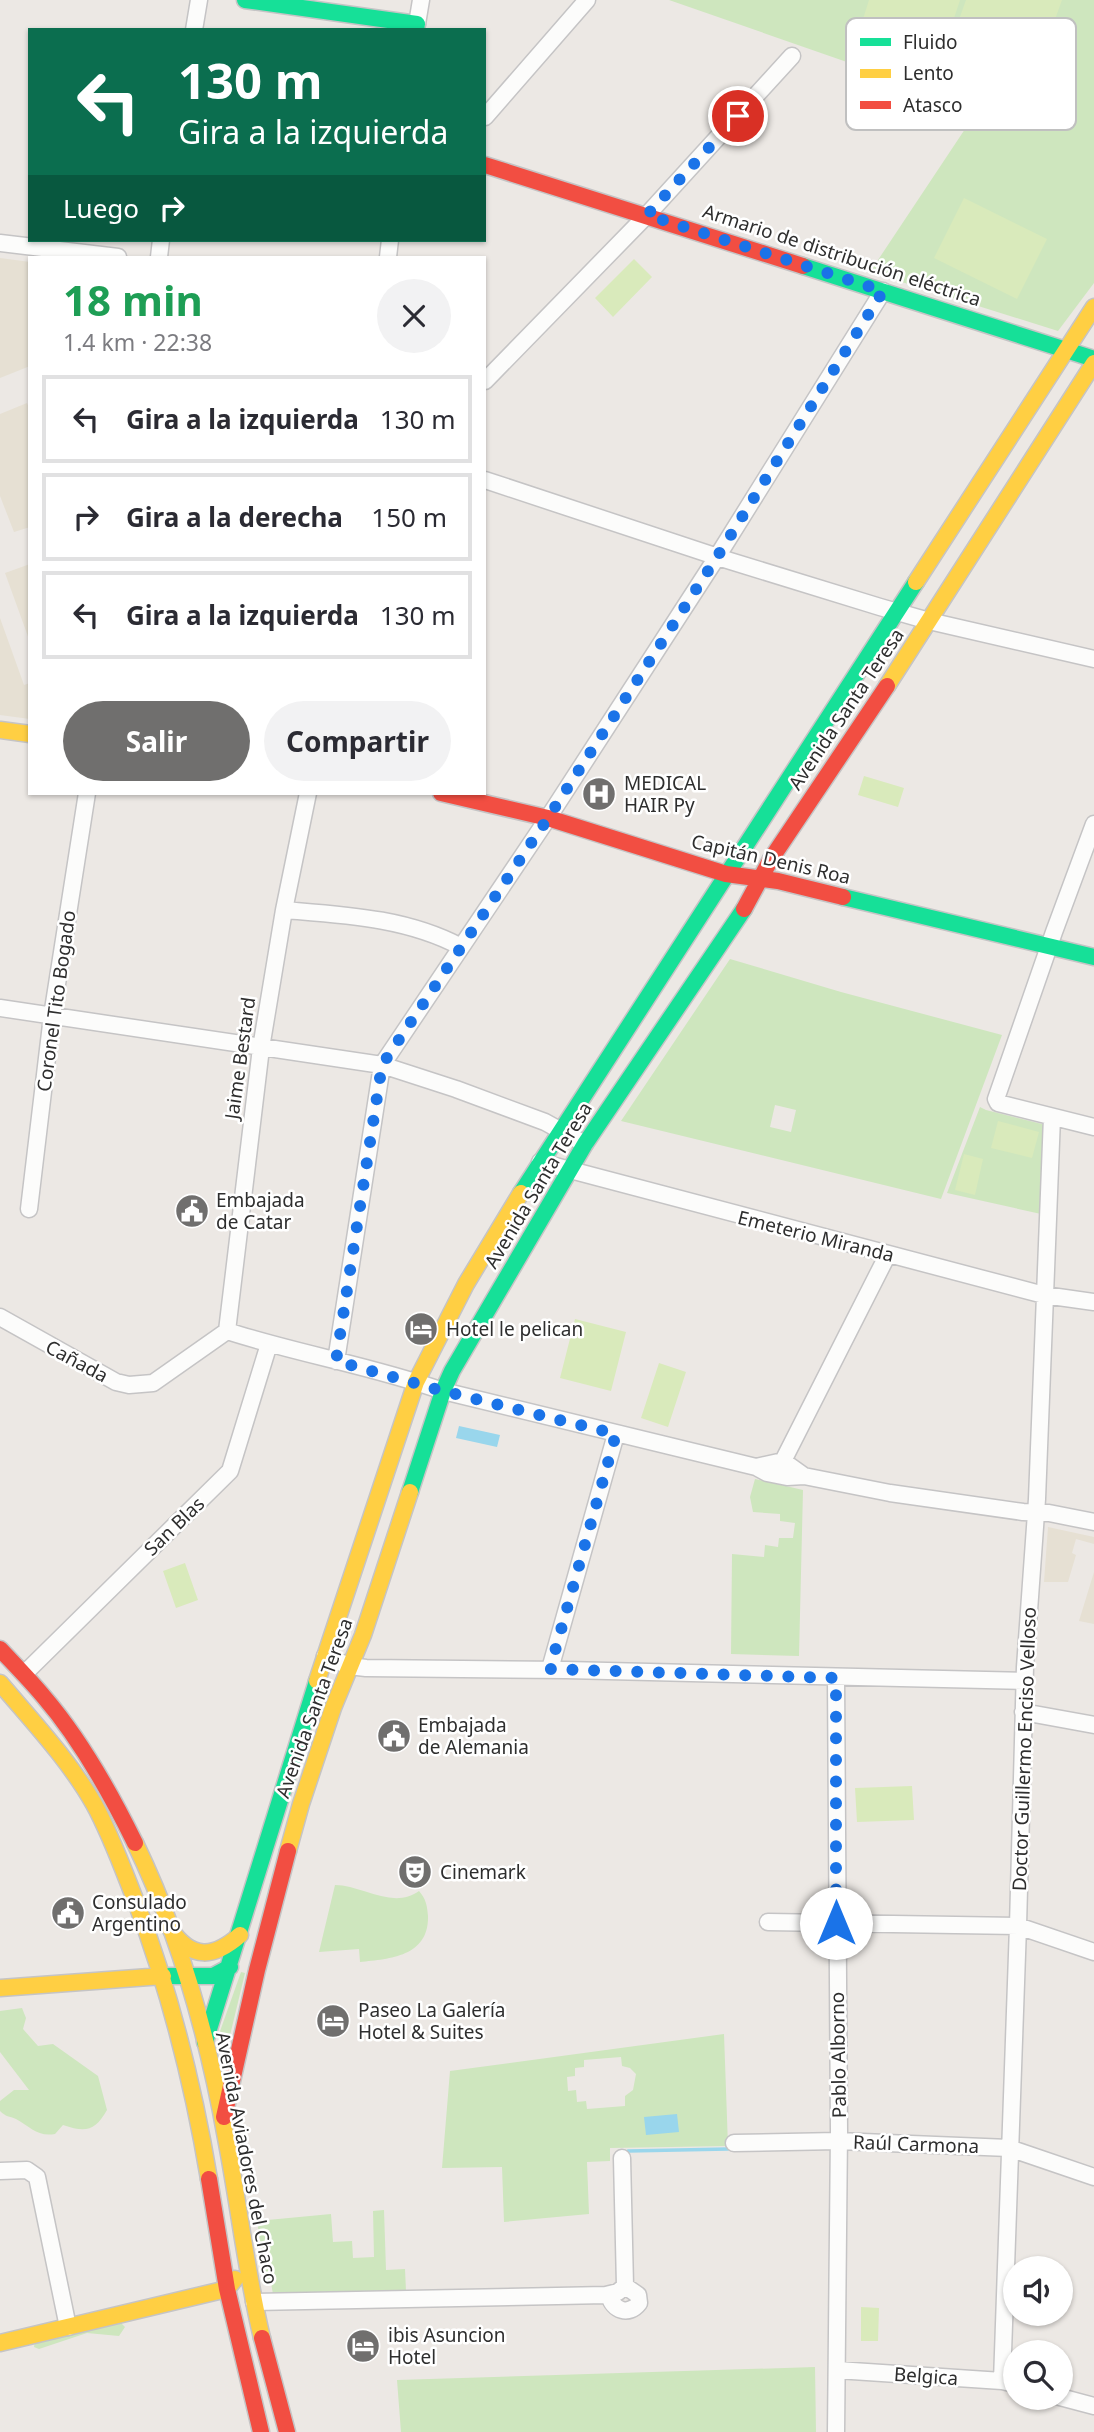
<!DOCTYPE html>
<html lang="es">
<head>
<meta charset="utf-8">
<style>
  :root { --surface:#fff; --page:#f2f2f3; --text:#2b2b33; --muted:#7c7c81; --line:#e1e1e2; --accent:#706f6e }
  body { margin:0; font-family:"Noto Sans",sans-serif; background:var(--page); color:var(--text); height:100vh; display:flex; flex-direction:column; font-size:26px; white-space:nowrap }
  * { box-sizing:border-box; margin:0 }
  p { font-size:23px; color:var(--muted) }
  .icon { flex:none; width:38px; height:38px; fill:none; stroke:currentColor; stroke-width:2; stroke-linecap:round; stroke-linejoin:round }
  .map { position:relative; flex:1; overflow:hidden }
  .side { position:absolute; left:28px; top:256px; width:458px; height:539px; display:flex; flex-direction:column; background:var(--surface); border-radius:0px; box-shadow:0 2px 5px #0004 }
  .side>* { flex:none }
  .banner { position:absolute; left:28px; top:28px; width:458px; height:214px; border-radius:0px; box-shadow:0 2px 5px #0004; background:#0b6e4f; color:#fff; overflow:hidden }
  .controls { position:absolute; left:1003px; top:2256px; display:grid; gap:14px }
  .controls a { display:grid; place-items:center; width:70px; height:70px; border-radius:50%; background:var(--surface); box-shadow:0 2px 5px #0004; font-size:35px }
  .pin { position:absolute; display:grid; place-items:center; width:60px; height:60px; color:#fff; margin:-30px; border:4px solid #fff; border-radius:50%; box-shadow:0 2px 7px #0007 }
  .me { position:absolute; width:77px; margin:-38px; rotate:0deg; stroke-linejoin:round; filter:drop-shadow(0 0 5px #0008) }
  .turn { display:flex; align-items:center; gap:24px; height:147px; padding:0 35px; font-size:32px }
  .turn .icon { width:91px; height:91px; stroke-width:2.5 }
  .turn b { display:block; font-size:49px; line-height:60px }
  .then { display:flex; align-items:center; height:66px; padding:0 35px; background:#0003; gap:14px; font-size:26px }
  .round { display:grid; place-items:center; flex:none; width:74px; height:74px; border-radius:37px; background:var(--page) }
  .summary { display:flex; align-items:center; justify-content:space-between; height:119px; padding:0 35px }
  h1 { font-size:42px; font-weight:700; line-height:52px; color:#1e9e55 }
  .primary-button { display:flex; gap:14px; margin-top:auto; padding:14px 35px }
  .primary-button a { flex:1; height:80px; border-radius:42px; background:var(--accent); color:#fff; font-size:28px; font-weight:700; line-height:80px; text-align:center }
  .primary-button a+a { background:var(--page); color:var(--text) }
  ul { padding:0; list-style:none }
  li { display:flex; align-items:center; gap:21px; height:88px; margin:0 14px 10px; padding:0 21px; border:4px solid var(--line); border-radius:0px }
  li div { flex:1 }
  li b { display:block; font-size:26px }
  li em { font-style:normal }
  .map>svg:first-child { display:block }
  .education { fill:#e6e0d3 }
  .green { fill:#cee6be; fill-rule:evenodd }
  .pitch { fill:#d9eabb }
  .water { fill:#99d6ec }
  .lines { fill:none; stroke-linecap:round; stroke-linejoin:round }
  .stream { stroke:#99d6ec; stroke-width:3.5 }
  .street-casing { stroke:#c5c4c5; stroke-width:19 }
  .fast-casing { stroke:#c5c4c5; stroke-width:19 }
  .slow-casing { stroke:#c5c4c5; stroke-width:19 }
  .jam-casing { stroke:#c5c4c5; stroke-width:19 }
  .street { stroke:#fcfcfb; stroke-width:16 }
  .fast { stroke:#16e098; stroke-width:16 }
  .slow { stroke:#ffcf43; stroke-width:16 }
  .jam { stroke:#f24e42; stroke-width:16 }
  .route { stroke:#1a73e8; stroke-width:12; stroke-dasharray:0 21.6 }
  .labels { text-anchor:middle; stroke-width:5; stroke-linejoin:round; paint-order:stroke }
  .street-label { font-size:19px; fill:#2e2e2e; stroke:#fff }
  .poi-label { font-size:19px; fill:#2e2e2e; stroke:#fff; text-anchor:start }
  .key { fill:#fff; stroke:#c0c0c0; stroke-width:2 }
  .key-label { font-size:19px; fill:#2e2e2e }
</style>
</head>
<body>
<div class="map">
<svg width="1094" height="2432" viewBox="0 0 1094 2432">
  <rect width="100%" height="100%" fill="#ece8e4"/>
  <path class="education" d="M0,258L30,262V366L0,378Z
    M27,403L30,411V527L14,532L0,496V414Z
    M30,564V642L5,573Z
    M0,618L24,685L30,683V719L0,715Z
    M1048,1527L1094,1537V1544L1076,1539L1072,1553L1076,1555L1068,1582H1044Z
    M1094,1572V1624L1079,1621Z"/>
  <path class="green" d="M669,0H1094V283L1058,331L870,272L979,108Z
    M730,959L841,992L1002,1035L941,1199L621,1121ZM775,1105L796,1110L791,1132L770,1127Z
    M980,1107L986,1110L1042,1124L1044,1127L1041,1214L947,1193Z
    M755,1479L803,1490L799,1656L731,1654L732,1554L764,1557L765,1545L778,1547L779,1538H793L795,1523L780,1521V1514L753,1512L750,1497Z
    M335,1885C362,1885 393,1910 419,1891C426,1899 427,1905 428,1916C429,1956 391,1959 360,1962L359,1949L319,1952Z
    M241,1972L245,1973L226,2052L222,2051L218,2037Z
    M22,2008L26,2018L23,2029L38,2046L53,2044L98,2076L107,2110C95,2131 86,2133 63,2125L55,2134C37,2137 31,2127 16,2119C9,2116 6,2117 0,2111V2101L14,2090H29L0,2052V2011Z
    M724,2034L728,2146L610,2148V2161L587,2162L589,2214L504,2222L502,2167L442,2168L450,2071ZM621,2057L622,2066L630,2068L636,2074L633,2090L625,2096V2106L587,2109L586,2101L577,2102L576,2090L568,2091L567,2077L575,2076V2068L584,2067V2060Z
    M384,2210L386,2270L405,2269L406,2291L273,2294L271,2283H266L257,2221L331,2214L333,2242L352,2241L353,2258L374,2257L373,2211Z
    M117,2319L125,2327L119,2336L87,2333L39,2349L34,2347L35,2341Z
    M815,2367L816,2432H401L397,2380Z"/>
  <path class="pitch" d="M869,0H960L931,87L850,60Z
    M966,0H1062L1020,117L935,87Z
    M964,198L1047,239L1017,299L934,258Z
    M634,259L652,277L613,317L595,298Z
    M864,776L904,788L898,807L858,795Z
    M998,1121L1039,1132L1032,1158L991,1148Z
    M964,1154L983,1159L975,1195L955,1190Z
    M575,1319L626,1332L611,1391L560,1378Z
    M659,1363L686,1372L668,1427L641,1418Z
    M185,1563L198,1600L176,1608L163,1571Z
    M912,1786L914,1820L857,1822L855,1788Z
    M861,2307L879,2308L878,2341H861Z"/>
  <path class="water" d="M459,1426L500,1435L497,1447L456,1438Z
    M677,2114L679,2132L646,2135L644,2117Z"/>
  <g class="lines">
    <path class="stream" d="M628,2151L728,2149"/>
    <g class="street-casing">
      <path id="street" d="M417,24L421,0
        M194,30L199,0
        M485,117L587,0
        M0,243L118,257
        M159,257L161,240
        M388,257L390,240
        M485,381L647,215L792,56
        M485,480L727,560L880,607L929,621L1094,659
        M1094,824L1054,932L996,1099L998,1103L1094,1127
        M284,910C344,915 407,918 461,947
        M0,1008L382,1065L456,1089L545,1122L585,1144
        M540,1162L1044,1295L1094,1302
        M29,1209L52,1016L87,793
        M0,1317L116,1382L129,1385L153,1383L227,1331
        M227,1331C298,1354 373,1366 443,1391L756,1467L783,1461L804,1476
        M227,1331L261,1048L284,910L308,793
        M336,1361L382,1065L548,818L717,557L883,291
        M783,1461L888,1254
        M756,1467L767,1473L787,1477L804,1476L890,1493L1023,1512L1049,1513L1094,1522
        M325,1656L349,1666L366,1668L566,1670L1024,1681
        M550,1669L616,1434
        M24,1674L230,1471L269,1344
        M836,1678L839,2131L836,2432
        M1023,1712L1094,1725
        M768,1922L1018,1926L1094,1952
        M734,2143L838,2141L1009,2148L1094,2177
        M0,2171L27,2170L37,2177L68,2327
        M609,2295C613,2311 629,2316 639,2303L638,2295L625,2286
        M254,2302L606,2295L618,2292L625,2286L622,2158
        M837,2370L1002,2381L1015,2384
        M1002,2381L1018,1926L1025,1667L1037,1499L1052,1117
        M1060,2397L1094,2406"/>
    </g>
    <g class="fast-casing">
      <path id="fast" d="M245,0L417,24L416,30
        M803,266L1094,359
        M843,897L1094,957
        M521,1193L916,582
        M410,1492L443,1391L452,1371L585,1144L744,909
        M169,1976H213L230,1967
        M205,2042L317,1681"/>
    </g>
    <g class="slow-casing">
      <path id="slow" d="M916,582L1094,307
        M887,686L1094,363
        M0,730L30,734
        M317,1681L416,1382L466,1284L521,1193
        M0,1683C33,1722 69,1760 94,1804C111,1835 123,1869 136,1902C170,1992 193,2083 209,2179
        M135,1843C180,1936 208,2037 226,2138C239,2205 246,2272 262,2338
        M288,1851L301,1804L333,1708L363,1635L410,1492
        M171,1930C192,1960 214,1958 240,1935
        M0,1988L163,1976
        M0,2343L227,2289L235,2279"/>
    </g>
    <g class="jam-casing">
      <path id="jam" d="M485,165L803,266
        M441,793L548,818L726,874L778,881L843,897
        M744,909L771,859L887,686
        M0,1649C15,1665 30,1680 44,1697C81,1740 110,1792 135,1843
        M224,2117L257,1970L288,1851
        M209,2179L227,2289L261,2432
        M262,2338L287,2432"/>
    </g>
    <use href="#street" class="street"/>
    <use href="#fast" class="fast"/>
    <use href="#slow" class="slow"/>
    <use href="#jam" class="jam"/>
  </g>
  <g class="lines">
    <path class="route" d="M738,116L647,215L883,291L717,557L548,818L382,1065L336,1361L443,1391L616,1434L550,1669L836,1678V1923"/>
  </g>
  <defs>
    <g id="hospital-disc" transform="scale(1.75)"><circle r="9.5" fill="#706f6e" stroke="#fff"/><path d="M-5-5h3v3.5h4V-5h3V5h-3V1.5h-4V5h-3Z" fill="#fff"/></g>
    <g id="civic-disc" transform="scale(1.75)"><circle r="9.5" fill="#706f6e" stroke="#fff"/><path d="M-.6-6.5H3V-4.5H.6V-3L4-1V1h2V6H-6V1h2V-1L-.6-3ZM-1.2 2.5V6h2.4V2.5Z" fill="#fff"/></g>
    <g id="hotel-disc" transform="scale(1.75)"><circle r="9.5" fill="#706f6e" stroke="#fff"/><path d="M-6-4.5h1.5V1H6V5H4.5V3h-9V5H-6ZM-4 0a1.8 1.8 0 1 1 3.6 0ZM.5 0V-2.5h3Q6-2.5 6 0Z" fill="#fff"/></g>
    <g id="theatre-disc" transform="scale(1.75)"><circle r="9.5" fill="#706f6e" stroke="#fff"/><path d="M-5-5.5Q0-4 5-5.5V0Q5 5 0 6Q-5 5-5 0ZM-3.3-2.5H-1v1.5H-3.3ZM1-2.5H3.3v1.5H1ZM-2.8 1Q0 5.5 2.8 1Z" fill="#fff"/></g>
  </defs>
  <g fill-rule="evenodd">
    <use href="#hospital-disc" x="599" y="794"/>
    <use href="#civic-disc" x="192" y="1211"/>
    <use href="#hotel-disc" x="421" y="1329"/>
    <use href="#civic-disc" x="394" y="1736"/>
    <use href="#theatre-disc" x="415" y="1872"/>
    <use href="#civic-disc" x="68" y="1913"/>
    <use href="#hotel-disc" x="333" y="2021"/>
    <use href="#hotel-disc" x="363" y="2346"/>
  </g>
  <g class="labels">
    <g class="street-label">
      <text transform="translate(842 255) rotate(18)" y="7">Armario de distribución eléctrica</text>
      <text transform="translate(846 709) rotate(-56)" y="7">Avenida Santa Teresa</text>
      <text transform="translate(771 859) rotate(13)" y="7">Capitán Denis Roa</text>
      <text transform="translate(56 1001) rotate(-82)" y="7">Coronel Tito Bogado</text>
      <text transform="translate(240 1058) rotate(-82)" y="7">Jaime Bestard</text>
      <text transform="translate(538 1185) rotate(-59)" y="7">Avenida Santa Teresa</text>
      <text transform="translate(816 1236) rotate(14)" y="7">Emeterio Miranda</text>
      <text transform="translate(77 1361) rotate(28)" y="7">Cañada</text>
      <text transform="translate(174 1526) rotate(-44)" y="7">San Blas</text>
      <text transform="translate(314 1708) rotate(-70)" y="7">Avenida Santa Teresa</text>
      <text transform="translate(1024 1749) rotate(-88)" y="7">Doctor Guillermo Enciso Velloso</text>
      <text transform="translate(838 2055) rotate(-91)" y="7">Pablo Alborno</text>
      <text transform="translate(916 2144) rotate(2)" y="7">Raúl Carmona</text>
      <text transform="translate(247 2158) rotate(79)" y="7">Avenida Aviadores del Chaco</text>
      <text transform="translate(926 2376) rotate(4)" y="7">Belgica</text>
    </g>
    <g class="poi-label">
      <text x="624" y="790">MEDICAL<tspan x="624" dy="22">HAIR Py</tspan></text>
      <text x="216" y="1207">Embajada<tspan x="216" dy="22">de Catar</tspan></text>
      <text x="446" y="1336">Hotel le pelican</text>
      <text x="418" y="1732">Embajada<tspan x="418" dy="22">de Alemania</tspan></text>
      <text x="440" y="1879">Cinemark</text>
      <text x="92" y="1909">Consulado<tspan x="92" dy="22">Argentino</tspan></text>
      <text x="358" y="2017">Paseo La Galería<tspan x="358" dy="22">Hotel &amp; Suites</tspan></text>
      <text x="388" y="2342">ibis Asuncion<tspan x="388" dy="22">Hotel</tspan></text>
    </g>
  </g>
  <rect x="846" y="18" width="230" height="112" rx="10" class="key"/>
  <rect x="860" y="38" width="31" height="8" fill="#16e098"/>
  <rect x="860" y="69" width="31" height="9" fill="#ffcf43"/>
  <rect x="860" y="101" width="31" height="8" fill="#f24e42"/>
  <g class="key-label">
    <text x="903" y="49">Fluido</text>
    <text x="903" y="80">Lento</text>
    <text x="903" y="112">Atasco</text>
  </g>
</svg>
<div class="controls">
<a><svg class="icon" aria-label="sound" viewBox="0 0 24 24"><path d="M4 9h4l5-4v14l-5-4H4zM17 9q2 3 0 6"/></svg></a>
<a><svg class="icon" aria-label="search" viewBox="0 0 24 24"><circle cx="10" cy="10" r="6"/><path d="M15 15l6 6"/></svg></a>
</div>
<div class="pin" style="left:738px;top:116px;background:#d93025"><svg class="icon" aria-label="arrive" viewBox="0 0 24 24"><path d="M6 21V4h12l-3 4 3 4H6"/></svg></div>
<svg class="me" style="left:836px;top:1923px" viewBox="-20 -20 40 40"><circle r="19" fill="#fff"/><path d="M0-13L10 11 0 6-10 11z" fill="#1a73e8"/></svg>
<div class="banner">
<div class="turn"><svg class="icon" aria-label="left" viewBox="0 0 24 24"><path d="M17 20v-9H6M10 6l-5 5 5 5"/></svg><div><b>130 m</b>Gira a la izquierda</div></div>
<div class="then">Luego<svg class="icon" aria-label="right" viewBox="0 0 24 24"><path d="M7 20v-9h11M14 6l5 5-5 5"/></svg></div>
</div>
<section class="side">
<div class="summary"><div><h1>18 min</h1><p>1.4 km · 22:38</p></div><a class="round"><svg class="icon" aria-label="close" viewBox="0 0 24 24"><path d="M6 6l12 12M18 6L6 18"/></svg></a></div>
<ul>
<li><svg class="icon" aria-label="left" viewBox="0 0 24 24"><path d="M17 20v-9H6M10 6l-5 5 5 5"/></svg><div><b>Gira a la izquierda</b></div><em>130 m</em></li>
<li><svg class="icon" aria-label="right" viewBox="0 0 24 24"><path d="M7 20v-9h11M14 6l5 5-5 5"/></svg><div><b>Gira a la derecha</b></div><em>150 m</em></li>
<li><svg class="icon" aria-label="left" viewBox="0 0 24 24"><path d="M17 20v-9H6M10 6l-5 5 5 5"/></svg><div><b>Gira a la izquierda</b></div><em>130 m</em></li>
</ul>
<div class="primary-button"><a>Salir</a><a>Compartir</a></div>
</section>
</div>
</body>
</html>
